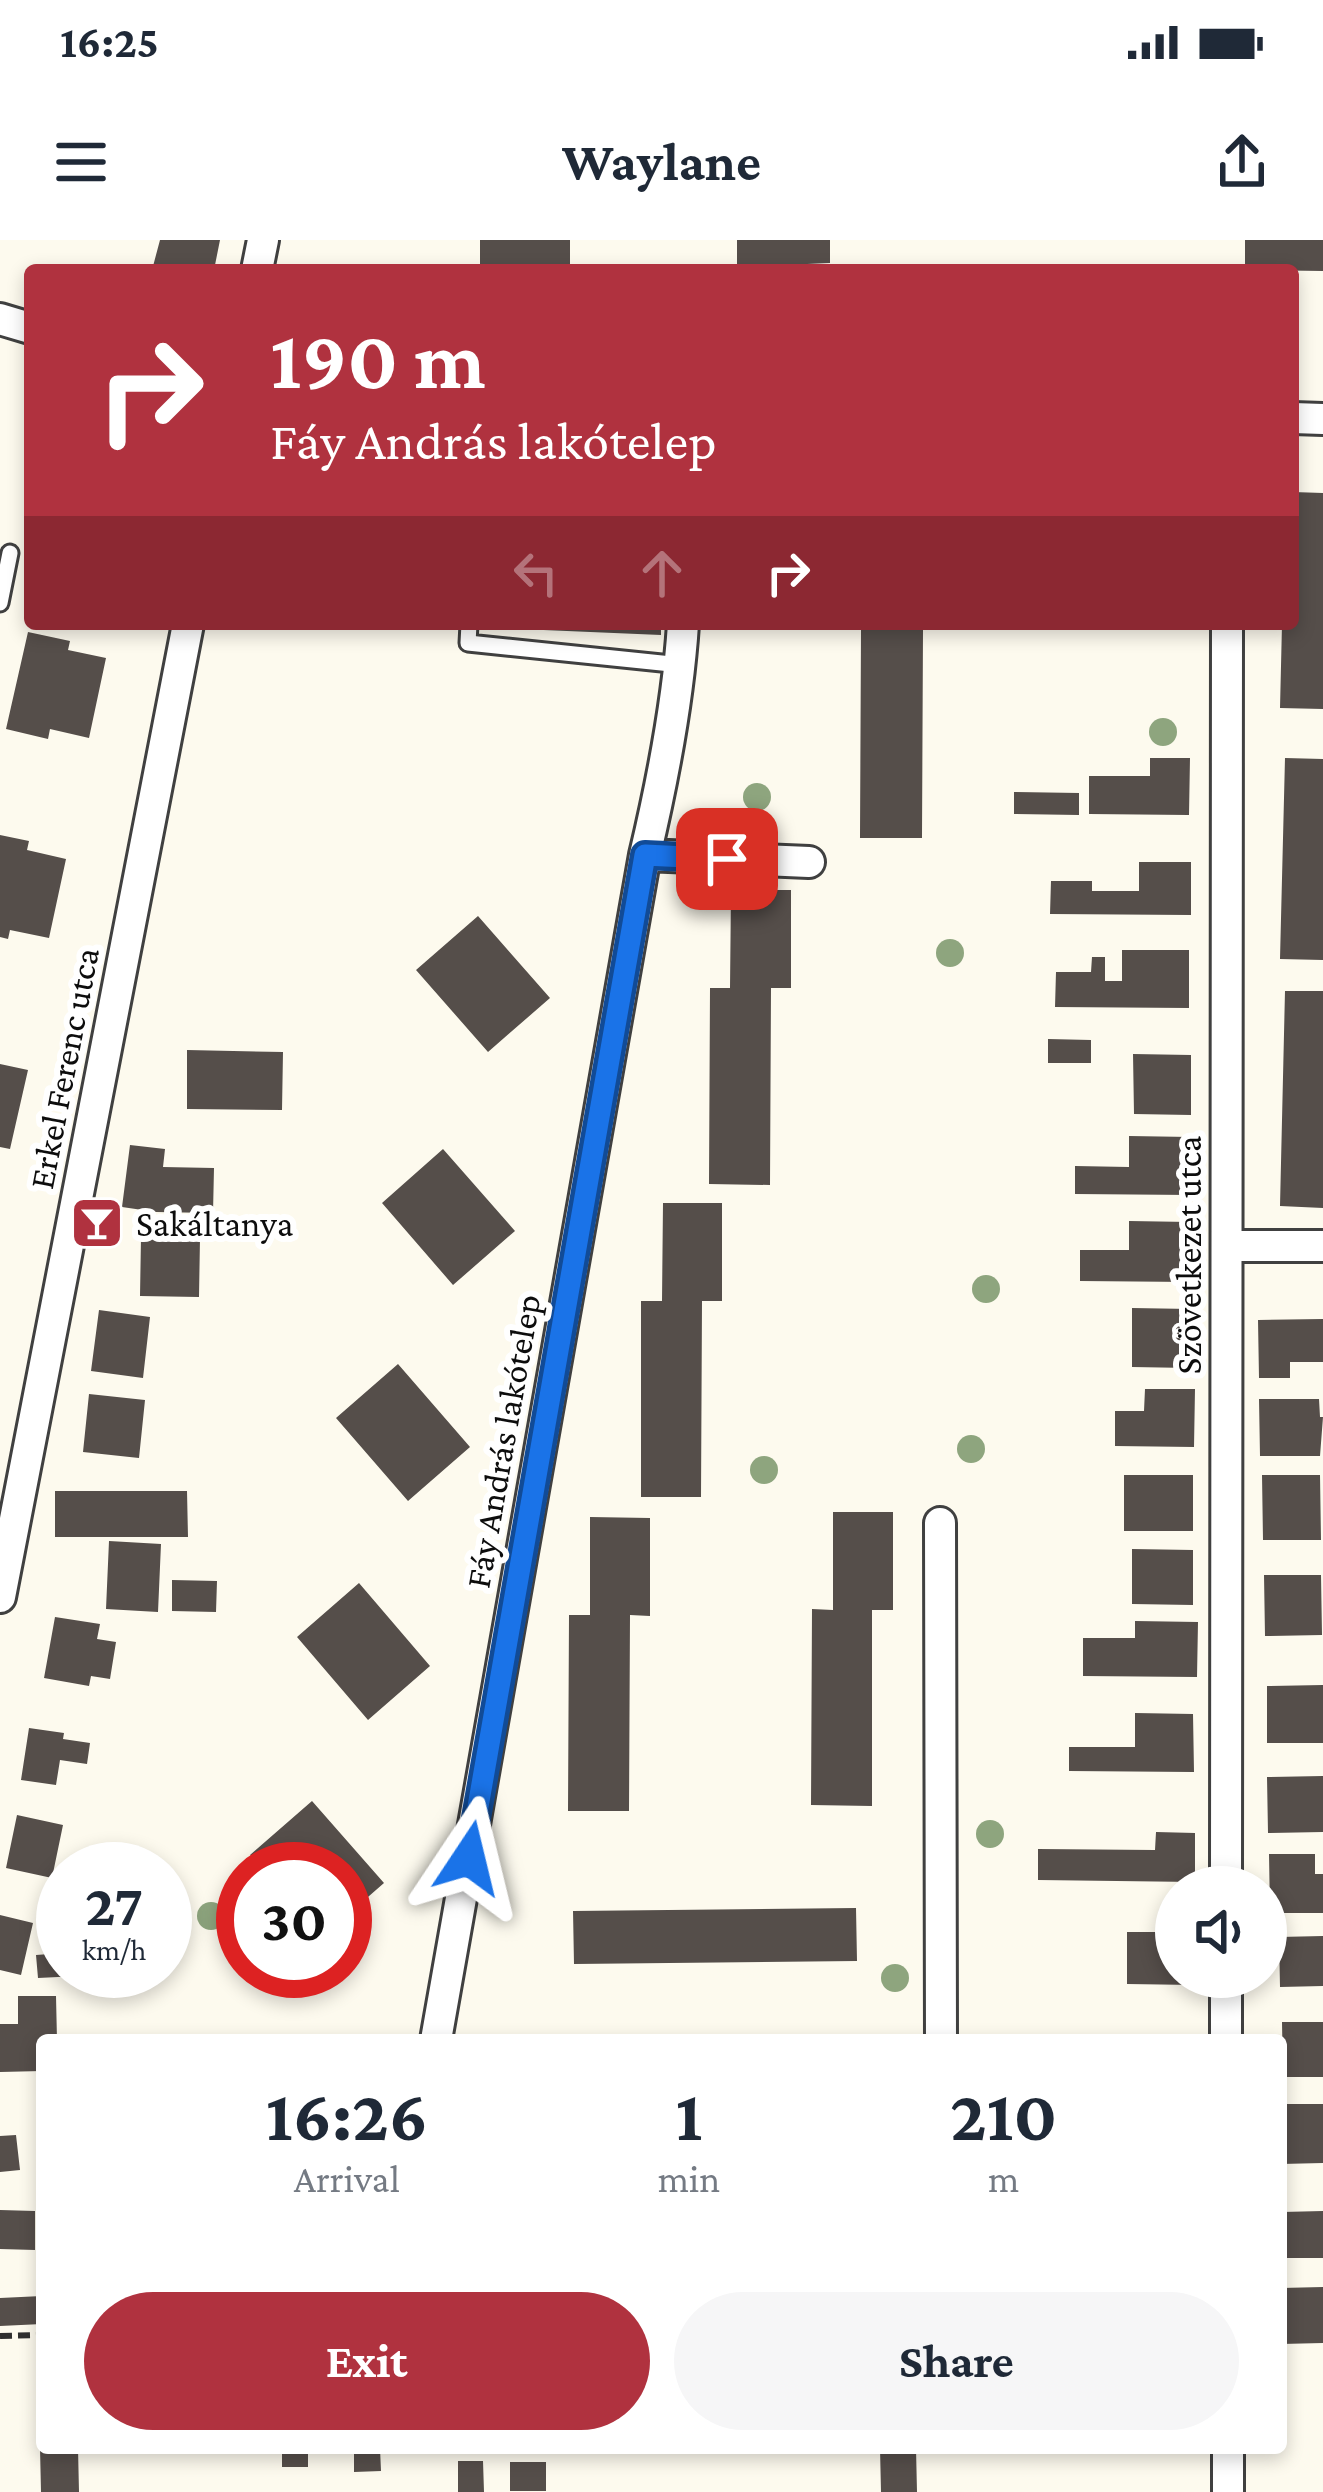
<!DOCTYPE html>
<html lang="en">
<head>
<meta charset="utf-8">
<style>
  :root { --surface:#fff; --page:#f6f6f7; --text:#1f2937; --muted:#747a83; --accent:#b0323f }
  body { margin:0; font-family:"Crimson Pro",serif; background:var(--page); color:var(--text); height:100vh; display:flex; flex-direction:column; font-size:45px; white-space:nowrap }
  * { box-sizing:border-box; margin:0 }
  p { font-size:39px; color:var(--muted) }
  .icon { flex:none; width:66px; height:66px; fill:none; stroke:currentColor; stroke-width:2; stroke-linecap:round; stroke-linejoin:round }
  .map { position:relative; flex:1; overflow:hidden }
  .side { position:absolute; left:36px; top:1794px; width:1251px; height:420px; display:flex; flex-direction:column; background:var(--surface); border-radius:12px; box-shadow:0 6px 18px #0003 }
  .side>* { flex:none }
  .banner { position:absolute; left:24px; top:24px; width:1275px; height:366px; border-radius:12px; box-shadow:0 6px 18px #0003; background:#b0323f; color:#fff; overflow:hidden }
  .tools { position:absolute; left:1155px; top:1626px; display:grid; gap:24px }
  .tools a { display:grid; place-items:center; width:132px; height:132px; border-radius:50%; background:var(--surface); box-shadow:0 6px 18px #0003; font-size:60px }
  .speed { position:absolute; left:36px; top:1602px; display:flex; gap:24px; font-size:60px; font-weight:700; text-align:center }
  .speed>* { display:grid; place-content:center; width:156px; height:156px; border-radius:50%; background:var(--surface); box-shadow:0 6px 18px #0003; line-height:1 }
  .speed small { font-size:30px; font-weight:400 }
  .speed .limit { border:18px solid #d22; background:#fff; color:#111 }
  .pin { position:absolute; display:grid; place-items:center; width:102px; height:102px; color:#fff; margin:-51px; border-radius:24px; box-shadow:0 6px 18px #0006 }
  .me { position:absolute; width:132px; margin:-66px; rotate:10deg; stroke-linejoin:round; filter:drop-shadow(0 0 9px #0008) }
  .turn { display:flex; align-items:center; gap:42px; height:252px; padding:0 48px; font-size:54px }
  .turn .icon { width:156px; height:156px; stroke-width:2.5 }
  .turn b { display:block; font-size:84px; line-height:102px }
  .lanes { display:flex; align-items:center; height:114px; padding:0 48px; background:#0003; justify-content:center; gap:60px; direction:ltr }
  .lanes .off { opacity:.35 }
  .eta { display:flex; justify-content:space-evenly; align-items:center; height:204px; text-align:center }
  .eta b { font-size:72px; font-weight:700; line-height:84px }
  .primary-button { display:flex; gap:24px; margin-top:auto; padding:24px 48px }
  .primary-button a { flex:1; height:138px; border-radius:72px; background:var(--accent); color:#fff; font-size:48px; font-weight:700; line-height:138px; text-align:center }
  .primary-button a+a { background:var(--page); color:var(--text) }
  .status { display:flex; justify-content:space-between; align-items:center; height:84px; padding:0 60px; background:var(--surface); direction:ltr }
  .status svg { height:33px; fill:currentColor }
  header { display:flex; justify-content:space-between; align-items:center; height:156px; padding:0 48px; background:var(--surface); font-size:54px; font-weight:700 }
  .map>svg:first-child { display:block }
  .building { fill:#554e4a }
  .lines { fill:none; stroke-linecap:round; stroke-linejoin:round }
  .service-casing { stroke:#404040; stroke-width:21 }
  .minor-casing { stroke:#404040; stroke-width:36 }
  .path { stroke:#2f2f2f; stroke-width:6; stroke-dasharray:12 6; stroke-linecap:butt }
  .service { stroke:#fff; stroke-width:15 }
  .minor { stroke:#fff; stroke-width:30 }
  .tree { fill:#8ea57e }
  .route-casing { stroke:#114b97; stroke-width:30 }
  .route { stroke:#1a73e8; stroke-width:21 }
  .labels { text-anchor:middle; stroke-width:12; stroke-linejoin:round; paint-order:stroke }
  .street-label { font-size:36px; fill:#0d0d0d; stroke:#fff }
  .poi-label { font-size:36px; fill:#0d0d0d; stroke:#fff; text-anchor:start }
</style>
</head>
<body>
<div class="status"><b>16:25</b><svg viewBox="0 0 49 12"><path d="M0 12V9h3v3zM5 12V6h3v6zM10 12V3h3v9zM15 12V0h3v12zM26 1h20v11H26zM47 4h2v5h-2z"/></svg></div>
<header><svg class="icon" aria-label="menu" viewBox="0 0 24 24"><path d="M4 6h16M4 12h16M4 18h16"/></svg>Waylane<svg class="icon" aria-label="share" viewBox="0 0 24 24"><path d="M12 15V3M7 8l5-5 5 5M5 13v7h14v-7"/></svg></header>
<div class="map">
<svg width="1323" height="2252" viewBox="0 0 1323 2252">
  <rect width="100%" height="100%" fill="#fdfaee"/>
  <path class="building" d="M160,0H220L214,30H152Z
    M480,0H570V30H480Z
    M737,0H830V23L737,27Z
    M1245,0H1323V31L1245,30Z
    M1293,252L1323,253V469L1280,468L1282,384H1293Z
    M494,384H661V395L494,388Z
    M974,384H1095V390L974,388Z
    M861,390H923L922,598H860Z
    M28,392L70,401L68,410L106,418L89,498L50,489L48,499L6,489Z
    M1150,518H1190L1189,575L1089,574V536H1150Z
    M1285,518L1323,519V720L1280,719Z
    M1014,552L1079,553V575L1014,574Z
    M0,595L29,601L27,610L66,619L49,698L10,690L8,699L0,697Z
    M1139,622H1191V675L1050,674L1051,641H1092V651H1139Z
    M731,650H791V748H771L770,945L709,944L710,748H730Z
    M478,676L550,758L488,812L416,730Z
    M1122,710H1189V768L1055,767L1056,732H1091L1092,717H1105V741H1122Z
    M1285,751H1323V968L1280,966Z
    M1048,799L1091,800V823H1048Z
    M187,810L283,812L282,870L187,869Z
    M1133,814L1191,815V875L1134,874Z
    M0,824L28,830L10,909L0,907Z
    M1129,896L1191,897V955L1075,954V926L1129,927Z
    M130,905L165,909L163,927L214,928L213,973L156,972L122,967Z
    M443,909L515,991L453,1045L382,963Z
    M663,963H722V1061H702L701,1257H641V1061H662Z
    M1129,981L1190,982V1042L1080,1041V1010H1129Z
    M141,997L200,998L199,1057L140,1056Z
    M1132,1068L1191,1069L1190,1128L1132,1127Z
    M99,1070L150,1077L143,1138L91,1131Z
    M1323,1079V1122H1290V1138H1259L1258,1080Z
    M398,1124L470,1207L408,1261L336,1178Z
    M1145,1149H1195L1194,1207L1115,1206V1171H1144Z
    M89,1154L145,1160L139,1218L83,1212Z
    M1259,1159H1319L1320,1177H1323L1320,1216H1260Z
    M1124,1235H1193V1291H1124Z
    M1262,1235H1320L1321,1300H1263Z
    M55,1251H187L188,1297H55Z
    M833,1272H893V1370H872V1566L811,1565L812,1369L833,1370Z
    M590,1277L650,1278V1376L630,1375L629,1571H568L569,1375H590Z
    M109,1301L161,1304L158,1372L106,1369Z
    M1132,1309L1193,1310V1365L1132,1364Z
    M1264,1335H1321L1322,1395L1265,1396Z
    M172,1340L217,1341L216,1372L172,1371Z
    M359,1343L430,1426L368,1480L297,1397Z
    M55,1377L100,1384L97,1399L116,1402L110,1439L91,1436L89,1446L44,1438Z
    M1135,1381L1198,1382L1197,1437L1083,1436V1398H1135Z
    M1323,1445V1503H1267V1446Z
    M1135,1473L1193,1474L1194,1532L1069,1531V1507H1135Z
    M29,1488L64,1493L63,1499L90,1503L87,1524L60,1520L56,1545L21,1540Z
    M1323,1536V1592L1268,1593L1267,1537Z
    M312,1561L384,1643L345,1677V1629H263L250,1615Z
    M17,1575L63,1585L52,1638L6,1628Z
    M1156,1592L1195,1593V1642L1038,1640V1609L1155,1610Z
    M1269,1614H1315V1634H1323V1673H1270Z
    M856,1668L857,1721L574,1724L573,1671Z
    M0,1675L33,1683L21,1735L0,1730Z
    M1127,1692H1176V1737H1195V1745L1127,1744Z
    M1323,1696V1746L1280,1747L1279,1697Z
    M63,1713V1731H98V1735L38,1738L36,1715Z
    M18,1756H56L57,1800H42V1831L0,1832V1784H18Z
    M1282,1782H1323V1837H1283Z
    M1281,1864H1323V1923L1281,1924Z
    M16,1895L20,1930L0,1932V1896Z
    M0,1970L35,1971V2010L0,2009Z
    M1323,1971V2018H1283L1282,1972Z
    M1323,2047V2103L1281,2104V2048Z
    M42,2056V2084L0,2086V2058Z
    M40,2208H78L79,2252H41Z
    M282,2208H308V2227H282Z
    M354,2208H380L381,2231L354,2232Z
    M880,2208H916L917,2252H881Z
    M458,2221H483L484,2252H458Z
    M510,2222H546V2251H510Z"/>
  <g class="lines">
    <g class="service-casing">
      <path id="service" d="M0,363L10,313
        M469,384L468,403L681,425"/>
    </g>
    <g class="minor-casing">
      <path id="minor" d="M257,30L263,0
        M0,79L30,88
        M1293,178L1323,179
        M645,615L809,622
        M1227,1006H1323
        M940,1283L941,1800
        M0,1357L188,384
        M1226,1647L1227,384
        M436,1800L645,615C663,539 678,462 683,384
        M1226,1800V1737
        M1228,2208V2252"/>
    </g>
    <path class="path" d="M0,2096L42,2095"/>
    <use href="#service" class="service"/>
    <use href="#minor" class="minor"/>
  </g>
  <g class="tree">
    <circle cx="1163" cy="492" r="14"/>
    <circle cx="757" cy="557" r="14"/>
    <circle cx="950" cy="713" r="14"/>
    <circle cx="986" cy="1049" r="14"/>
    <circle cx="971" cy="1209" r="14"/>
    <circle cx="764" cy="1230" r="14"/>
    <circle cx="990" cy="1594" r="14"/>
    <circle cx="211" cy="1676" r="14"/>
    <circle cx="895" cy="1738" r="14"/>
  </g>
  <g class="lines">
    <g class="route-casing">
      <path id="route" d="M469,1618L645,615L727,619"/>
    </g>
    <use href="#route" class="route"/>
  </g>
  <defs>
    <g id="bar-square" transform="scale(2.7)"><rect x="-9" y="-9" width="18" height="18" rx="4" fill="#b0323f" stroke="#fff"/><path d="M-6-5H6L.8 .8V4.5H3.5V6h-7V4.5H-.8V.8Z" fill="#fff"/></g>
  </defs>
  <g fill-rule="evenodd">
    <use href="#bar-square" x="97" y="983"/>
  </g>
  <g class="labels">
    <g class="street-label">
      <text transform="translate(63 828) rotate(-79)" y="13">Erkel Ferenc utca</text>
      <text transform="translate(1188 1015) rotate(-90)" y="13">Szövetkezet utca</text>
      <text transform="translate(502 1201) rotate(-80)" y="13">Fáy András lakótelep</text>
    </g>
    <g class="poi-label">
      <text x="136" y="996">Sakáltanya</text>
    </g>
  </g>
</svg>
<div class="tools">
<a><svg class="icon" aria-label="sound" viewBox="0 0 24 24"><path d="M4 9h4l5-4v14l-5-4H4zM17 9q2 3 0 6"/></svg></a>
</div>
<div class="speed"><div>27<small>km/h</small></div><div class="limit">30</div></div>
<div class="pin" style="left:727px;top:619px;background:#d93025"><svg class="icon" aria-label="arrive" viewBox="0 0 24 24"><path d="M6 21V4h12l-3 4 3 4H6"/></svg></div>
<svg class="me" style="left:469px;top:1618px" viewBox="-20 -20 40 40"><path d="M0-17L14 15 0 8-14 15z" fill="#1a73e8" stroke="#fff" stroke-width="4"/></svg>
<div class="banner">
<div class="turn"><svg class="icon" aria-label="right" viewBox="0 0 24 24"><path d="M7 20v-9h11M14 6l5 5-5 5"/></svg><div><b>190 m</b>Fáy András lakótelep</div></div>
<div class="lanes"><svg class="icon off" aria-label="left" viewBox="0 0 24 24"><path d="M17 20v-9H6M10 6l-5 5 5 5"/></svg><svg class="icon off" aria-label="ahead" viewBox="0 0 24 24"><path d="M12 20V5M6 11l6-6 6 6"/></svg><svg class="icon" aria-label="right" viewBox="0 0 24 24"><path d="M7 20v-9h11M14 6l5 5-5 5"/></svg></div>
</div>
<section class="side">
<div class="eta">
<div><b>16:26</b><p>Arrival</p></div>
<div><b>1</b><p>min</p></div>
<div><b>210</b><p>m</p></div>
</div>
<div class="primary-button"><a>Exit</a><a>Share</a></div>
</section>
</div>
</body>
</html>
